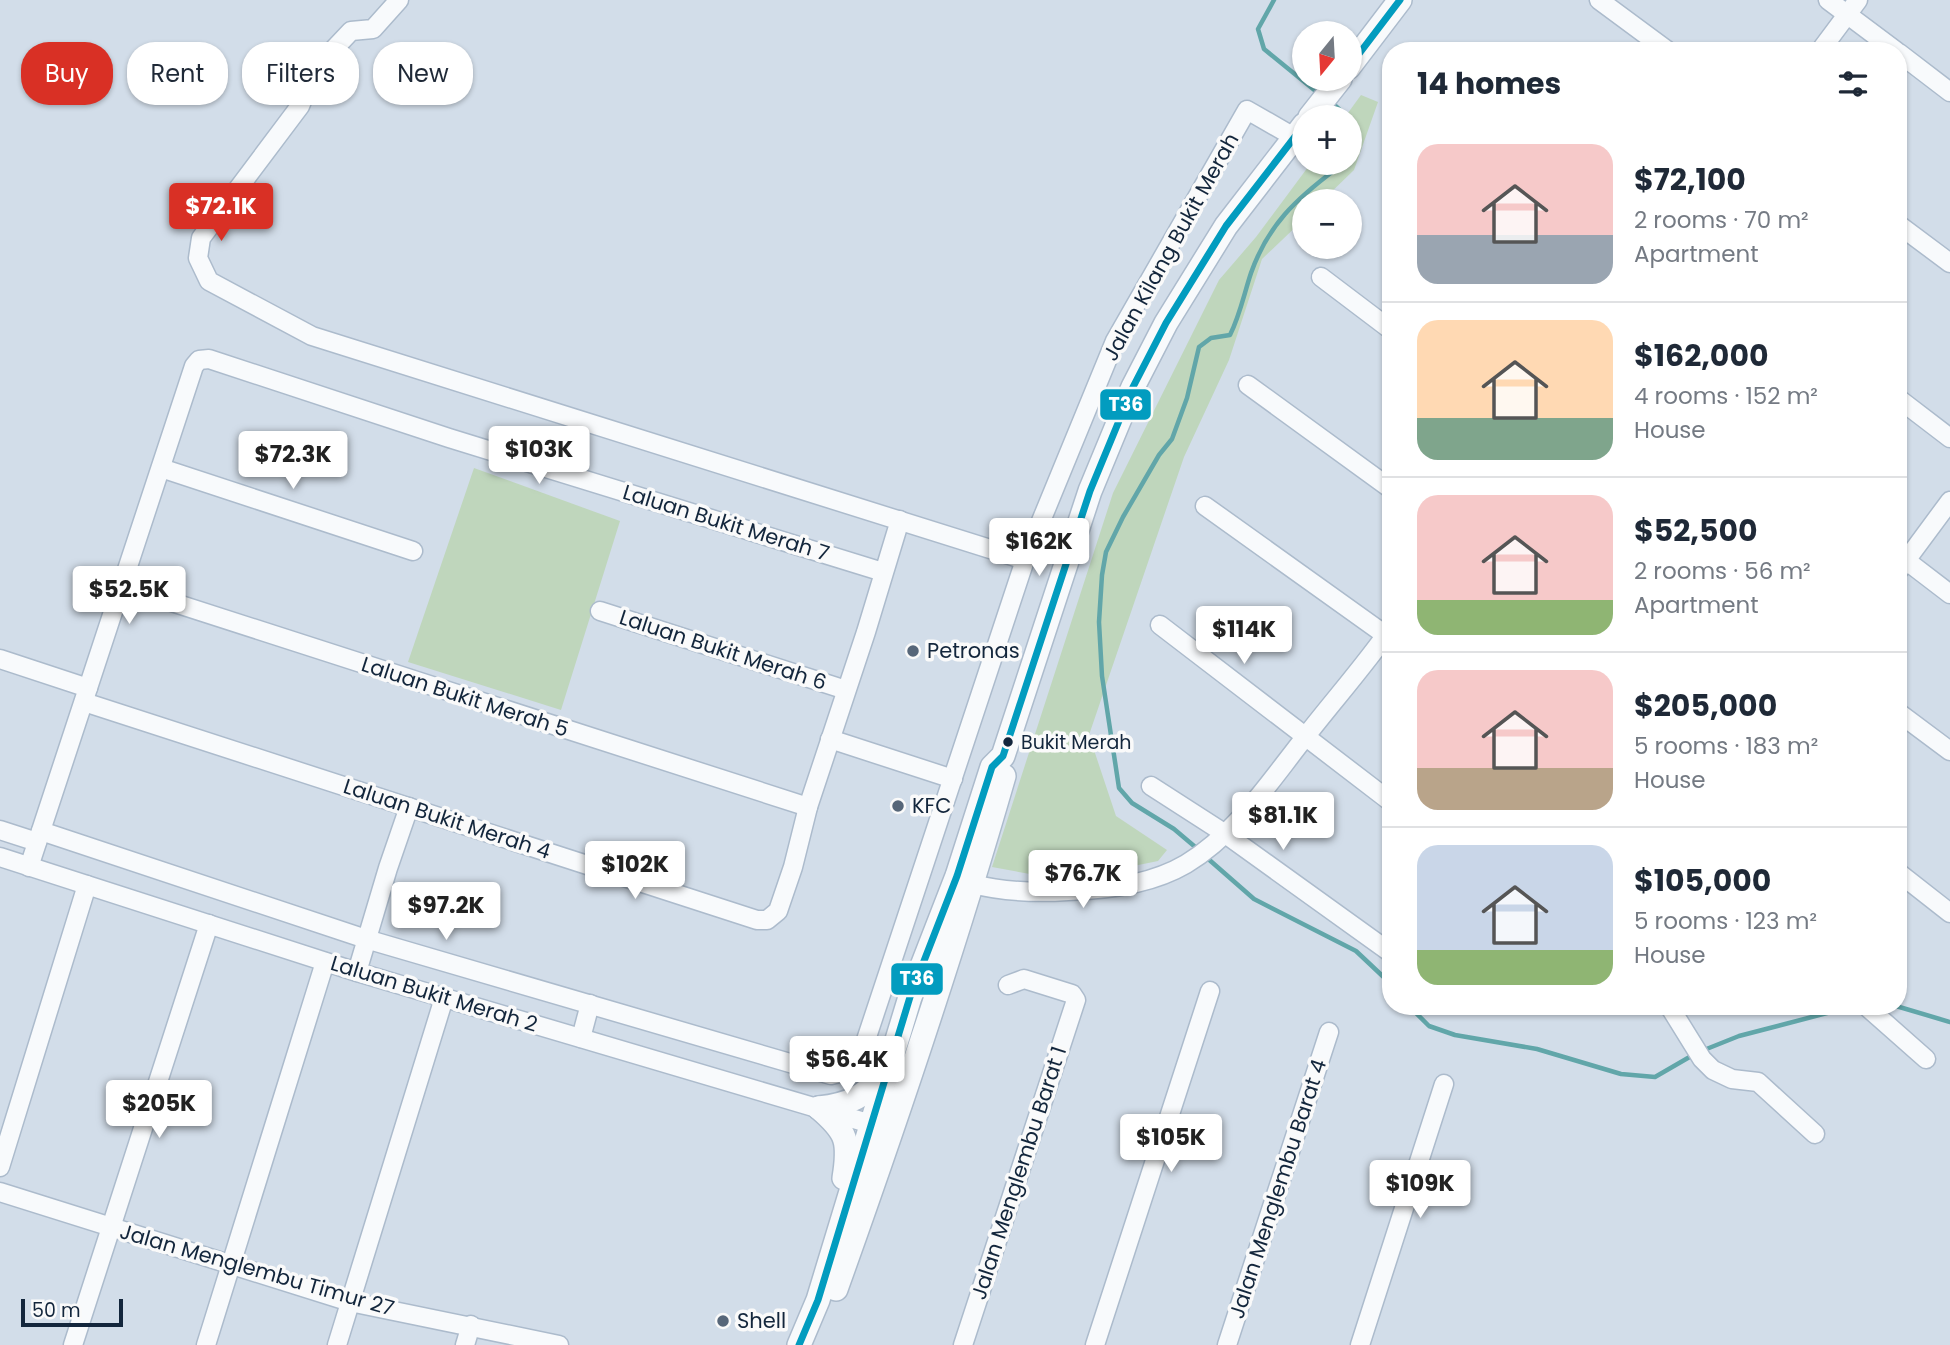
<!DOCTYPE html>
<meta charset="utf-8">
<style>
body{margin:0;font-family:Poppins,sans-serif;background:#f6f6f7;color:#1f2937;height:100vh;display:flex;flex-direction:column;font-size:26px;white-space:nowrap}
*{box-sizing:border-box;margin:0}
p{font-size:23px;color:#747a83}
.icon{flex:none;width:38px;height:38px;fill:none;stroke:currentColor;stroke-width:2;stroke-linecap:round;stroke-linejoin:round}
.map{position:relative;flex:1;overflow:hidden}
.panel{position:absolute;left:1382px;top:42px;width:525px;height:973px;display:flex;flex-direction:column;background:#fff;border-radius:28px;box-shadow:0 2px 5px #0004}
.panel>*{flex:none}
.hud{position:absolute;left:21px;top:42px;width:665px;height:63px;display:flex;gap:14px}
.needle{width:46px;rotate:198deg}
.fabs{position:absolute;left:1292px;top:21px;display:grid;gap:14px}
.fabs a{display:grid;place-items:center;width:70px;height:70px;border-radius:50%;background:#fff;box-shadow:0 2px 5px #0004;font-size:35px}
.scale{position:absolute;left:21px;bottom:18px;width:102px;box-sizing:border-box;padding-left:7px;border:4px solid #13263c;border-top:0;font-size:19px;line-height:24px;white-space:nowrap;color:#13263c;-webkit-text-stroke:5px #fafafa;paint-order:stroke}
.price{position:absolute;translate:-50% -60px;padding:0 16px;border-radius:7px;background:#fff;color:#222;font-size:23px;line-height:46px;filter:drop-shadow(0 2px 4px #0008)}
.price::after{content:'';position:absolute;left:50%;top:42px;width:21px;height:16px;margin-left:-10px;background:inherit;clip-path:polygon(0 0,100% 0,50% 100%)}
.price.active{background:#d93025;color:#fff}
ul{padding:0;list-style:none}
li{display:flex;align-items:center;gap:21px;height:175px;padding:0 35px}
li+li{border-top:2px solid #e0e1e3}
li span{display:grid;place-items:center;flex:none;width:196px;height:140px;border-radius:21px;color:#555}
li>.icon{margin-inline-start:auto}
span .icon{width:84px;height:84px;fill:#fffc;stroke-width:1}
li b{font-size:30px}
h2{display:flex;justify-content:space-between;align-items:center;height:84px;padding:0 35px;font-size:30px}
.chip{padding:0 24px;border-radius:28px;background:#fff;box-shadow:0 2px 5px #0004;font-size:24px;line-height:63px}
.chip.active{background:#d93025;color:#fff}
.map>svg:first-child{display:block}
</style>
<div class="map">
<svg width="1950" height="1345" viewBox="0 0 1950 1345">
<rect width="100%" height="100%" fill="#d2dde9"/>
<!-- green -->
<g fill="#bfd6bc">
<path d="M1361 95 1378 102 1354 170 1322 201H1304V219L1262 259 1229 360 1184 457 1089 735 1116 816 1167 850 1158 861 1109 871 1046 877 992 867 1113 493 1219 280 1256 237 1311 163H1349V117H1345Z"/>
<path d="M474 468 620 521 561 710 408 662Z"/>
</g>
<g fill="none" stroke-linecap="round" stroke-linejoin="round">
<!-- stream -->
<g stroke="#61a6a9" stroke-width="4.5">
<path d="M1274 0 1258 29 1264 49 1318 93"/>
<path d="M1331 102 1339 109 1344 117"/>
<path d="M1200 851 1174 829 1132 803 1119 788 1102 676 1099 622 1102 575 1106 552 1123 517 1159 455 1172 439 1187 398 1199 347 1211 338 1230 335C1240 315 1244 294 1251 273 1268 225 1296 199 1336 169L1340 163"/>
<path d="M1206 857 1254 899 1356 951 1391 984"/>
<path d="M1409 1006 1429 1026 1455 1035 1537 1049 1621 1074 1655 1077 1693 1055"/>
<path d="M1896 1006 1950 1022"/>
<path d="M1704 1050 1739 1036 1854 1006"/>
</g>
<!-- minor casing -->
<g stroke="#acbbcc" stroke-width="21">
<g id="minor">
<path d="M399 0 373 29 351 31 316 68 300 106 201 238 198 258 209 281 312 336 1025 560"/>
<path d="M1599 0 1668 51"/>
<path d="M1828 0 1896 51"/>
<path d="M1820 51 1858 0"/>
<path d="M1899 53 1950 92"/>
<path d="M1899 225 1950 263"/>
<path d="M1321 277 1391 330"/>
<path d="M1248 385 1391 489"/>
<path d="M1899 399 1950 438"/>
<path d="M161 468 413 551"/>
<path d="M1205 506 1391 639"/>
<path d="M1899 555 1950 594"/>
<path d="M1899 570 1950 501"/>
<path d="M122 586 808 807"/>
<path d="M600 611 846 690"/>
<path d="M1160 625 1391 802"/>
<path d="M0 659 88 688"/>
<path d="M84 702 757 920H767L778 911 793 867 808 807 866 632 900 520"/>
<path d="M1899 713 1950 751"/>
<path d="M830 739 953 779"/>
<path d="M1151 786 1224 833 1391 953"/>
<path d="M0 830 37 842"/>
<path d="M41 831 366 939 831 1075 848 1071 860 1058 1025 560 1115 341 1247 110 1294 137"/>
<path d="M0 857 357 972 871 1124"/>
<path d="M29 867 194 366 199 360 209 359 449 438 883 572"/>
<path d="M1899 873 1950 913"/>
<path d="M973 884C1004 892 1036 893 1068 891 1107 890 1152 884 1186 864 1237 833 1270 781 1306 736 1334 700 1365 665 1391 628"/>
<path d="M357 972 388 868 409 807"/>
<path d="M1668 1006 1671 1009 1702 1059 1713 1070 1732 1079 1758 1082 1815 1134"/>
<path d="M1866 1006 1926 1059"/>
<path d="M581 1038 590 1004"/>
<path d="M0 1167 87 885"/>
<path d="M0 1192 350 1302 559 1345"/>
<path d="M73 1345 209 924"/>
<path d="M206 1345 325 962"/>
<path d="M337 1345 444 998"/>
<path d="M465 1345 471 1325"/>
<path d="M963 1345 1076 1000 1072 994 1024 979 1008 985"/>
<path d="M1095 1345 1210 991"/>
<path d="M1227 1345 1329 1032"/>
<path d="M1360 1345 1444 1084"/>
</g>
</g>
<!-- major casing -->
<g stroke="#acbbcc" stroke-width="26">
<g id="major">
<path d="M1349 67 1400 0"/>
<path d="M1310 117 1340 79"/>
<path d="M819 1108C847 1132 850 1141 844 1178"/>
<path d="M819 1108C852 1104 863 1097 885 1073"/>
<path d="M836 1289C897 1119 954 949 1004 776"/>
<path d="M799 1345 818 1300 910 997 957 876 992 767 1003 756 1090 491 1133 387 1166 323 1226 226 1304 125"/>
</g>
</g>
<!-- minor -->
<use href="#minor" stroke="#f8fafc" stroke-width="18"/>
<!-- major -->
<use href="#major" stroke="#f8fafc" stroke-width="23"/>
<!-- bus-1 casing -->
<g stroke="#fafafa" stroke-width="12">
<g id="bus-1">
<path d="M1349 67 1400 0"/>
<path d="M799 1345 818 1300 910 997 957 876 992 767 1003 756 1090 491 1133 387 1166 323 1226 226 1304 125"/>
</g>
</g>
<!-- bus-1 -->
<use href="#bus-1" stroke="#029cbf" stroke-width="7"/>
</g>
<!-- markers -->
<g fill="#566679" stroke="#fafafa" stroke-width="2.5">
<circle cx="913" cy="651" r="7"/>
<circle cx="898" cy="806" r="7"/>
<circle cx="723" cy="1321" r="7"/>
</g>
<circle fill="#13263c" stroke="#fafafa" stroke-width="2.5" cx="1008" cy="742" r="6"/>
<g text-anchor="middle" stroke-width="7" stroke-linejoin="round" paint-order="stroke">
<!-- bus labels -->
<g font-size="19" fill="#13263c" stroke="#fafafa" text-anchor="start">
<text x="1021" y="749">Bukit Merah</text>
</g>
<!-- street labels -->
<g font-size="21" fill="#13263c" stroke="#fafafa">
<text transform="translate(1171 247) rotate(-61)" y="7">Jalan Kilang Bukit Merah</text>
<text transform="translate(726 523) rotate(17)" y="7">Laluan Bukit Merah 7</text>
<text transform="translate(723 650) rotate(18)" y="7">Laluan Bukit Merah 6</text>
<text transform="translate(465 697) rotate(18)" y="7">Laluan Bukit Merah 5</text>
<text transform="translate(447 819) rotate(18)" y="7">Laluan Bukit Merah 4</text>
<text transform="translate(434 994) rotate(17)" y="7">Laluan Bukit Merah 2</text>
<text transform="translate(1019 1173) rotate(-72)" y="7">Jalan Menglembu Barat 1</text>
<text transform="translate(1278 1189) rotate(-72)" y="7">Jalan Menglembu Barat 4</text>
<text transform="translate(257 1270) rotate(16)" y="7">Jalan Menglembu Timur 27</text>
</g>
<!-- poi labels -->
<g font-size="21" fill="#13263c" stroke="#fafafa" text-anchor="start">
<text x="927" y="658">Petronas</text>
<text x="912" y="813">KFC</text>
<text x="737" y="1328">Shell</text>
</g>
</g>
<g stroke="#fafafa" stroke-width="2.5">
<rect x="1099" y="388" width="53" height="33" rx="7" fill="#029cbf"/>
<rect x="890" y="962" width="54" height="34" rx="7" fill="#029cbf"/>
</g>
<g font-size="19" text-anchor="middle" font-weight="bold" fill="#fff">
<text x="1126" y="411">T36</text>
<text x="917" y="985">T36</text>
</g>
</svg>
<div class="fabs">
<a><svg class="needle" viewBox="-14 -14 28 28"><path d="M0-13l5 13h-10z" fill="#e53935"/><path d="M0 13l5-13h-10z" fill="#747a83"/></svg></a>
<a>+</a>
<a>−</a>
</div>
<div class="scale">50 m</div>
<b class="price active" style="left:221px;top:243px">$72.1K</b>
<b class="price" style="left:539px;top:486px">$103K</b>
<b class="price" style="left:293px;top:491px">$72.3K</b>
<b class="price" style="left:1039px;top:578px">$162K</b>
<b class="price" style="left:129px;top:626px">$52.5K</b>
<b class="price" style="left:1244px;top:666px">$114K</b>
<b class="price" style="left:1283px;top:852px">$81.1K</b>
<b class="price" style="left:635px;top:901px">$102K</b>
<b class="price" style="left:1083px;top:910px">$76.7K</b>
<b class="price" style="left:446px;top:942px">$97.2K</b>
<b class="price" style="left:847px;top:1096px">$56.4K</b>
<b class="price" style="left:159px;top:1140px">$205K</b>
<b class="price" style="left:1171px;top:1174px">$105K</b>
<b class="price" style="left:1420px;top:1220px">$109K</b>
<div class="hud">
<a class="chip active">Buy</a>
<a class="chip">Rent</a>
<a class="chip">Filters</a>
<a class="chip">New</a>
</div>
<section class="panel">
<h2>14 homes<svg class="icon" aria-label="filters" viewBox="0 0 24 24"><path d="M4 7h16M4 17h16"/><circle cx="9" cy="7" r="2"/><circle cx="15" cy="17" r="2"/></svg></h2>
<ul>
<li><span style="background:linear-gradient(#f6c9c9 65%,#9aa5b1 0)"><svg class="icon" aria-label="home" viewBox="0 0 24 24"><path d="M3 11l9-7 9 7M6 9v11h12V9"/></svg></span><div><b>$72,100</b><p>2 rooms · 70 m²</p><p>Apartment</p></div></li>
<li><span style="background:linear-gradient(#ffd9b3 70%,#7fa58c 0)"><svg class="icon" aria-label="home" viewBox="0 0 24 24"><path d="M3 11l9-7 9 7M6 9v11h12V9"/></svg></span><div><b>$162,000</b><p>4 rooms · 152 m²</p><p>House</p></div></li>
<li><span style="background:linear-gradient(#f6c9c9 75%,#8fb573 0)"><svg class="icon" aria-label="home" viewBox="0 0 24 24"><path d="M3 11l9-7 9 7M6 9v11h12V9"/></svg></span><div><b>$52,500</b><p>2 rooms · 56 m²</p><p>Apartment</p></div></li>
<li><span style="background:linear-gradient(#f6c9c9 70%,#b9a48a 0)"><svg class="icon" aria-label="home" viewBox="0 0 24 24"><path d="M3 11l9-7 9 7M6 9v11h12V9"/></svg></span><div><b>$205,000</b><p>5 rooms · 183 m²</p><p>House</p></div></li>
<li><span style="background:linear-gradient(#c9d6e8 75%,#8fb573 0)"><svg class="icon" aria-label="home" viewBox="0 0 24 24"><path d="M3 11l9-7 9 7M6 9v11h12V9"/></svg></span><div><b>$105,000</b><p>5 rooms · 123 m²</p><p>House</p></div></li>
</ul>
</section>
</div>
